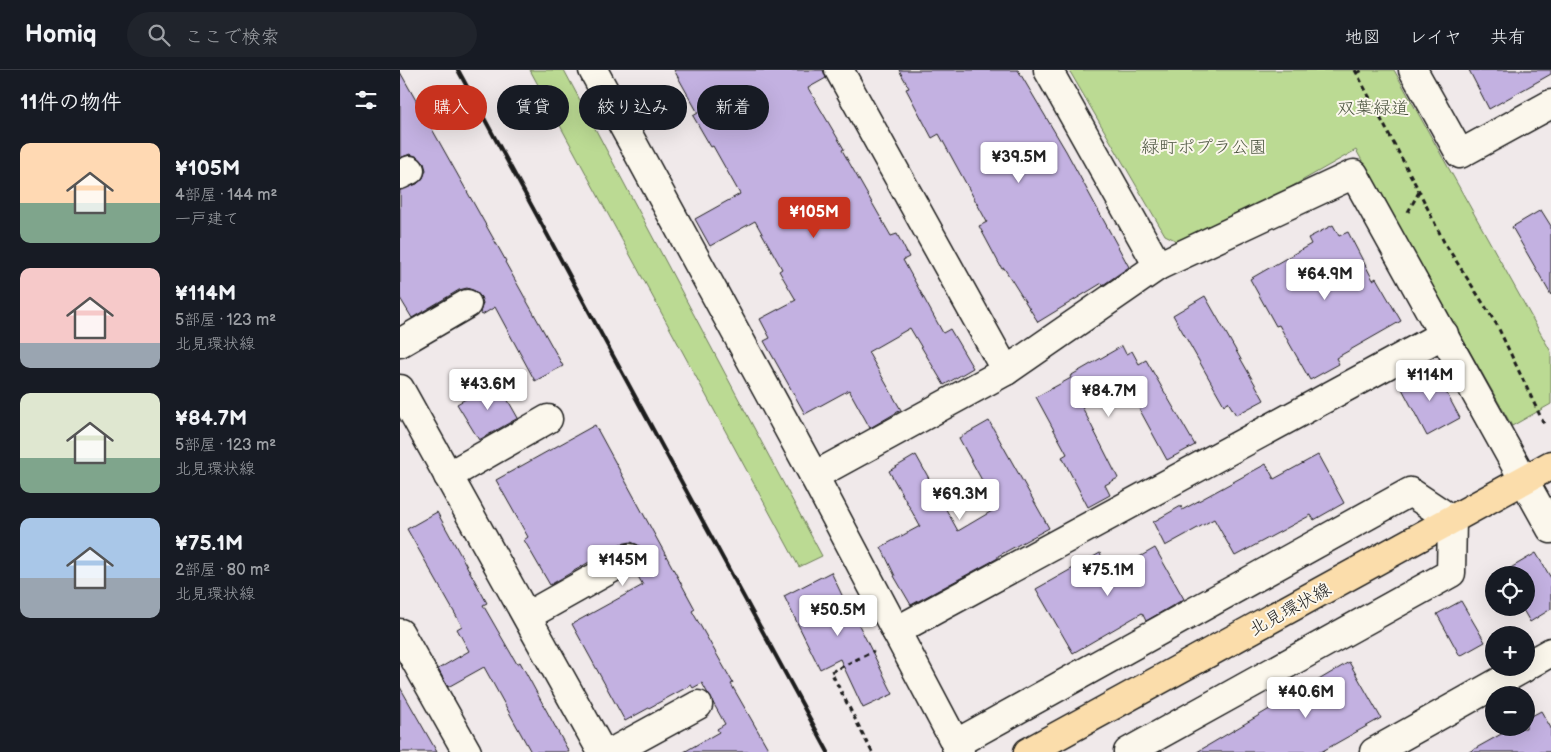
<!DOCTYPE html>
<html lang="ja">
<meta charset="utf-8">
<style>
body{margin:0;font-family:"Balsamiq Sans","Klee One",sans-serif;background:#20242c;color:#f1f3f6;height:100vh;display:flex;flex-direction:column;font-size:19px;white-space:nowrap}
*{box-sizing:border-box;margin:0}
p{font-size:16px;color:#9ea1a6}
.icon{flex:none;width:28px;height:28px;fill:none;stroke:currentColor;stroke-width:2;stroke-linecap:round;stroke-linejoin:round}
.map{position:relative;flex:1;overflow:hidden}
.drawer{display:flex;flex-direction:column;background:#171b24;width:400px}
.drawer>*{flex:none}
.top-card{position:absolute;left:15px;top:15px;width:475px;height:45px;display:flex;gap:10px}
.tools{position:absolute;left:1085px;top:496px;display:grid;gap:10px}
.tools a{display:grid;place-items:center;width:50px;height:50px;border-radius:50%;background:#171b24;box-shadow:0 5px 20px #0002;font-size:25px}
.price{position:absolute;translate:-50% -42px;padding:0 11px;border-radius:5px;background:#fff;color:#222;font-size:16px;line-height:32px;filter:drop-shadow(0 1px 2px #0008)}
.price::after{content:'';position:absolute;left:50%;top:30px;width:15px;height:11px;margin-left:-8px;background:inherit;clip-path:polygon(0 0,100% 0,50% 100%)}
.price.selected{background:#c8321e;color:#fff}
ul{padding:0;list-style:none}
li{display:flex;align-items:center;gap:15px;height:125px;padding:0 20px}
li span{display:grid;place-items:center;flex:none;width:140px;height:100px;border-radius:10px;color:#555}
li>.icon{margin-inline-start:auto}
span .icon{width:60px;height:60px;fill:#fffc;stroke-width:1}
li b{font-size:21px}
h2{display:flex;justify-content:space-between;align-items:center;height:60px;padding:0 20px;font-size:21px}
.chip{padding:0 18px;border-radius:22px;background:#171b24;box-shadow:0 5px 20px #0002;font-size:18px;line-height:45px}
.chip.selected{background:#c8321e;color:#fff}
header{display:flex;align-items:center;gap:30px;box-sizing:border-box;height:70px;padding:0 25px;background:#171b24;border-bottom:1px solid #363941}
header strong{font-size:24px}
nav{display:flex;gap:28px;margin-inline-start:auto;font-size:18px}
.search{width:350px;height:45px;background:#20242c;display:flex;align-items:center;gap:12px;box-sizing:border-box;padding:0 18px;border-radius:28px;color:#9ea1a6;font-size:19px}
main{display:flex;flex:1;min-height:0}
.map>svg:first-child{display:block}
</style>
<header>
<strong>Homiq</strong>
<div class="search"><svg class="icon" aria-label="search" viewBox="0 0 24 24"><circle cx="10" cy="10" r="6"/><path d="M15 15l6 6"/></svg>ここで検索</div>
<nav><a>地図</a><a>レイヤ</a><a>共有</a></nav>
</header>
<main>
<section class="drawer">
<h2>11件の物件<svg class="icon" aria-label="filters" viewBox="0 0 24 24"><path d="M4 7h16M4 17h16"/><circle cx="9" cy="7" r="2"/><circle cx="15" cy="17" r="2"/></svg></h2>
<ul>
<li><span style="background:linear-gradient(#ffd9b3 60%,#7fa58c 0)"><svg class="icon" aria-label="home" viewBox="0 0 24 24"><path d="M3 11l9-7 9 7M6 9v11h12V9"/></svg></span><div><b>¥105M</b><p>4部屋 · 144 m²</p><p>一戸建て</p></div></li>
<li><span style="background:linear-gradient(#f6c9c9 75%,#9aa5b1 0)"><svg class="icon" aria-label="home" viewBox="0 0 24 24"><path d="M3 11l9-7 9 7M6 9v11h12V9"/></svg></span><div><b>¥114M</b><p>5部屋 · 123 m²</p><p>北見環状線</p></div></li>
<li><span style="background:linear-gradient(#dfe7d0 65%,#7fa58c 0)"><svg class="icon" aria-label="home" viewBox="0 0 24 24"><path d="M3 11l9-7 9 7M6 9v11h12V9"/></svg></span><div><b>¥84.7M</b><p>5部屋 · 123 m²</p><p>北見環状線</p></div></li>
<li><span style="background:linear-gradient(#a9c7e8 60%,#9aa5b1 0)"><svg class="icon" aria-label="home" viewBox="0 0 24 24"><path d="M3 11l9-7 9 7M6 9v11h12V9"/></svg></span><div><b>¥75.1M</b><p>2部屋 · 80 m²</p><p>北見環状線</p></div></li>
</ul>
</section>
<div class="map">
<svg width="1151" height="682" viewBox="0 0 1151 682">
<rect width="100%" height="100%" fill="#f0e9ea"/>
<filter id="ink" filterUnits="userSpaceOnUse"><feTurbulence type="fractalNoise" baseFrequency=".02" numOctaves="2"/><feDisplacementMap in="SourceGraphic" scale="10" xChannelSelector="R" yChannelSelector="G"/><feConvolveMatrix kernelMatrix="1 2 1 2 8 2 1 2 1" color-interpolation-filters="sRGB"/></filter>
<g filter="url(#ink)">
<!-- green -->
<g fill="#bbda93" stroke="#6c7b58">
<path d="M130 0H164L422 486 399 497Z"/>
<path d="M669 0H994L1151 282V334L1112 356 956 80 787 176 765 165Z"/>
</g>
<!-- building -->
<g fill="#c3b1e1" stroke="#1c1c1c">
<path d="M274 0H423L426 8 408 18 444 79 442 80 491 166 497 164 509 187 503 190 543 263 550 259 573 298 544 315 510 258 468 282 501 340 470 358 449 320 405 344 364 271 370 268 360 249 396 230 379 201 382 199 355 151 310 176 295 149 340 124 313 76 311 77 293 46 298 43Z"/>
<path d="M499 0H618L666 81 729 197 703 215 702 213 638 252 604 198 602 199 579 156 587 152 539 64 532 68 506 19 509 18Z"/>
<path d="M1069 0H1151V4L1089 39Z"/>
<path d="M0 2 106 191 105 192 163 296 135 311 95 237 82 245 80 242 83 233 81 227 75 221 67 218 59 220 12 248 0 228V120L17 114 23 108 26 100 24 93 18 87 10 84 0 88Z"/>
<path d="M1141 140 1151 156V225L1112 157Z"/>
<path d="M933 155 939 166 948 162 973 210 976 208 1001 251 936 288 939 294 910 310 879 255 876 256 850 209 911 174 908 168Z"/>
<path d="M805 226 864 330 836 345 828 332 824 335 773 245Z"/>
<path d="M722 276 726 284 732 281 739 294 746 290 795 375 767 390 736 333 733 335 719 311 680 333 718 408 705 415 710 425 688 437 662 387 667 384 636 327 671 308 670 306Z"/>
<path d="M1033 298 1060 348 1027 366 1000 315Z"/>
<path d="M97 311 118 348 79 370 57 334Z"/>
<path d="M589 351 649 458 598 486V488L511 535 494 506H495L481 477 520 456 489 401 516 385 558 461 597 438 559 368Z"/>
<path d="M195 355 295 539 292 541 333 613 331 614 370 682H284L319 662 317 659 325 654 302 613 293 618 291 615 225 651 172 554 243 515 236 503 243 496 246 488 243 480 238 475 231 472 220 474 150 515 124 470 128 467 96 410Z"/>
<path d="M918 385 944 433 914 450 911 445 835 486 814 449 765 476 753 452 781 436 782 440 866 394 874 409Z"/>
<path d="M37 442 87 533 83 535 117 594 120 592 169 682H131L84 597 48 617 38 599 69 581 57 559 62 556 7 459Z"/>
<path d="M755 478 784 529 746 551 742 543 673 583 636 519 700 483 710 504Z"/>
<path d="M1136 483 1151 508V539L1130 552 1122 538H1126V505H1103L1102 503Z"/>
<path d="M431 502 450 542 452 541 493 624 463 638 440 589 420 599 384 526Z"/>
<path d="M1061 531 1085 572 1060 586 1037 544Z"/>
<path d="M949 592 981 648 921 682H797Z"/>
<path d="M0 617 21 654 37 682H0Z"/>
<path d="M1141 641 1151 658V682H1069L1112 658H1126V649Z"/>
</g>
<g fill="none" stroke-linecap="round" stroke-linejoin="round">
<!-- minor casing -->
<g stroke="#1c1c1c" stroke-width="31">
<g id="minor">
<path d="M193 0 414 406 560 682"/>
<path d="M439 0 606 301"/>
<path d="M648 0 758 196"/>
<path d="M1013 0 1060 84 1151 34"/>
<path d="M0 105 10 100"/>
<path d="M0 273 67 234"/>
<path d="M0 319 202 682"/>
<path d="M48 406 148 349"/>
<path d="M414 406 606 301 758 196 954 104 1151 459"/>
<path d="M127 546 230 488"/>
<path d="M496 561 1044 264"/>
<path d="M0 563 67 682"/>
<path d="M1126 596 1151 582"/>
<path d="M555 674 1010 422 1052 450 1051 503 728 682"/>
<path d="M212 682 298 635"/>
<path d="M974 682 1124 598"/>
</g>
</g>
<!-- major casing -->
<g stroke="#1c1c1c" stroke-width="31">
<path id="major" d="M628 682 1151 395"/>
</g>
<!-- path -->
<g stroke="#1c1c1c" stroke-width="3" stroke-dasharray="5 4" stroke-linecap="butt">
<path d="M955 0 1019 121 1044 172 1097 255 1144 354"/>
<path d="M957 3 963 0"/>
<path d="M1008 142 1019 122"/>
<path d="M472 682 431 602 474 581"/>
</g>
<!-- minor -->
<use href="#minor" stroke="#fbf7ec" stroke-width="28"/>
<!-- major -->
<use href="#major" stroke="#fbddab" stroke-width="28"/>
<!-- rail -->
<path stroke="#1c1c1c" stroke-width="4" d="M58 0 428 682"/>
</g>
</g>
<g text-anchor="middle" stroke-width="4" stroke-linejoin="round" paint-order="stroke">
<!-- park labels -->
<g font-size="18" fill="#4c5540" stroke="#fbf7ec">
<text x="973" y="44">双葉緑道</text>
<text x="804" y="83">緑町ポプラ公園</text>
</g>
<!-- street labels -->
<g font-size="18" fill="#1c1c1c" stroke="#fbf7ec">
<text transform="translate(890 539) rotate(-29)" y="6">北見環状線</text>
</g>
</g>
</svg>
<div class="tools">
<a><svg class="icon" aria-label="locate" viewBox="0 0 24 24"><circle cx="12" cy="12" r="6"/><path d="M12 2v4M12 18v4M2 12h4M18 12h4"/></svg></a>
<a>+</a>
<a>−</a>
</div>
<b class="price" style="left:619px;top:114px">¥39.5M</b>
<b class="price selected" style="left:414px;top:169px">¥105M</b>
<b class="price" style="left:925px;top:231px">¥64.9M</b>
<b class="price" style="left:1030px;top:332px">¥114M</b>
<b class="price" style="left:88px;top:341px">¥43.6M</b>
<b class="price" style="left:709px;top:348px">¥84.7M</b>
<b class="price" style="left:560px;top:451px">¥69.3M</b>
<b class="price" style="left:223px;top:517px">¥145M</b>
<b class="price" style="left:708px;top:527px">¥75.1M</b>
<b class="price" style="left:438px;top:567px">¥50.5M</b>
<b class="price" style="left:906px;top:649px">¥40.6M</b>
<div class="top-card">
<a class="chip selected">購入</a>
<a class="chip">賃貸</a>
<a class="chip">絞り込み</a>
<a class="chip">新着</a>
</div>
</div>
</main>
